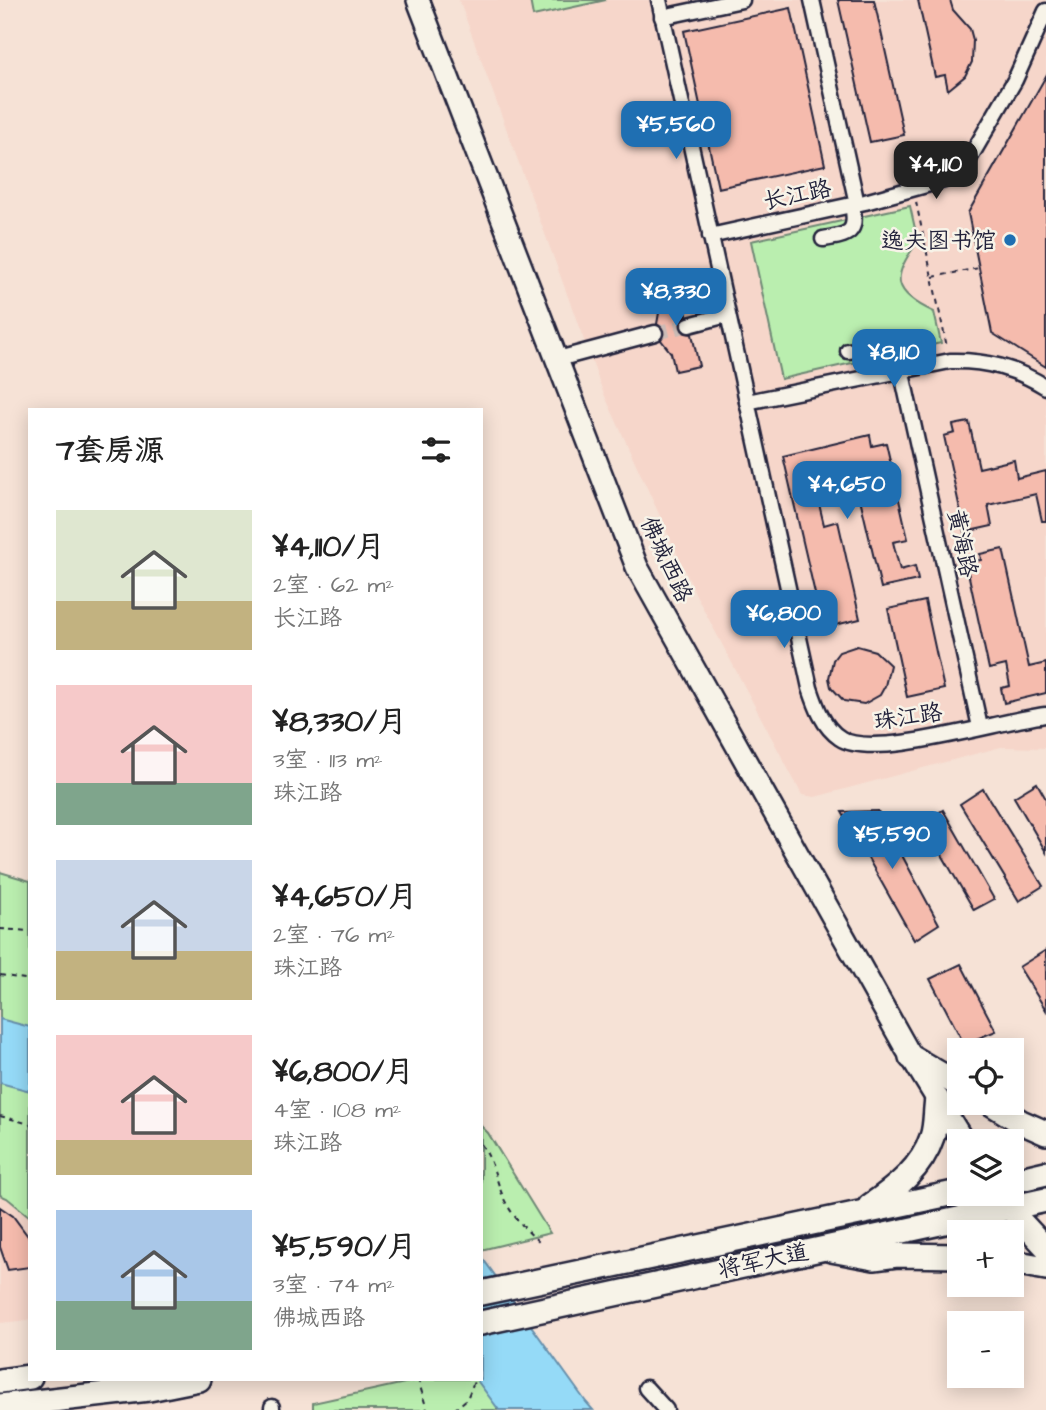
<!DOCTYPE html>
<html lang="zh">
<meta charset="utf-8">
<style>
body{margin:0;font-family:"Architects Daughter","LXGW WenKai TC",sans-serif;background:#f6f6f6;color:#222;height:100vh;display:flex;flex-direction:column;font-size:26px;white-space:nowrap}
*{box-sizing:border-box;margin:0}
p{font-size:23px;color:#767676}
.icon{flex:none;width:38px;height:38px;fill:none;stroke:currentColor;stroke-width:2;stroke-linecap:round;stroke-linejoin:round}
.map{position:relative;flex:1;overflow:hidden}
.details{position:absolute;left:28px;top:408px;width:455px;height:973px;display:flex;flex-direction:column;background:#fff;border-radius:0px;box-shadow:0 4px 18px #0003}
.details>*{flex:none}
.buttons{position:absolute;left:947px;top:1038px;display:grid;gap:14px}
.buttons a{display:grid;place-items:center;width:77px;height:77px;border-radius:0px;background:#fff;box-shadow:0 4px 18px #0003;font-size:35px}
.price{position:absolute;translate:-50% -60px;padding:0 16px;border-radius:14px;background:#1f6fb2;color:#fff;font-size:23px;line-height:46px;filter:drop-shadow(0 2px 4px #0008)}
.price::after{content:'';position:absolute;left:50%;top:42px;width:21px;height:16px;margin-left:-10px;background:inherit;clip-path:polygon(0 0,100% 0,50% 100%)}
.price.active{background:#222;color:#fff}
ul{padding:0;list-style:none}
li{display:flex;align-items:center;gap:21px;height:175px;padding:0 28px}
li span{display:grid;place-items:center;flex:none;width:196px;height:140px;border-radius:0px;color:#555}
li>.icon{margin-inline-start:auto}
span .icon{width:84px;height:84px;fill:#fffc;stroke-width:1}
li b{font-size:30px}
h2{display:flex;justify-content:space-between;align-items:center;height:84px;padding:0 28px;font-size:30px}
.map>svg:first-child{display:block}
</style>
<div class="map">
<svg width="1046" height="1410" viewBox="0 0 1046 1410">
<rect width="100%" height="100%" fill="#f6e2d6"/>
<filter id="ink" filterUnits="userSpaceOnUse"><feTurbulence type="fractalNoise" baseFrequency=".0143" numOctaves="2"/><feDisplacementMap in="SourceGraphic" scale="14" xChannelSelector="R" yChannelSelector="G"/><feConvolveMatrix kernelMatrix="1 2 1 2 8 2 1 2 1" color-interpolation-filters="sRGB"/></filter>
<g filter="url(#ink)">
<!-- built -->
<g fill="#f6d6ca">
<path d="M459 0H1046V748L1001 747 815 797 802 795 697 597 603 392Z"/>
<path d="M0 1193 30 1217V1320L0 1323Z"/>
</g>
<!-- green -->
<g fill="#baeeaf" stroke="#6e8875" stroke-width="2">
<path d="M530 0H606L533 16Z"/>
<path d="M910 206 918 242C890 277 893 293 934 312L941 343 781 379 751 241Z"/>
<path d="M0 872 30 881V1217L7 1198 0 1195Z"/>
<path d="M481 1126 488 1133 550 1233 481 1250Z"/>
<path d="M423 1379H481L504 1410H313V1403Z"/>
</g>
<!-- water -->
<g fill="#95daf7" stroke="#6790ac" stroke-width="2">
<path d="M0 1019 30 1027V1091L0 1083Z"/>
<path d="M481 1256 586 1402 593 1410H499L476 1379H481Z"/>
</g>
<!-- building -->
<g fill="#f5bbad" stroke="#22223b" stroke-width="2">
<path d="M838 0H874L904 135 870 142Z"/>
<path d="M918 0H950L953 10 970 29 973 40 972 62 965 76 948 90 945 75 935 77Z"/>
<path d="M791 8 825 165 718 188 684 31Z"/>
<path d="M1046 76V367L992 333 968 213Z"/>
<path d="M680 285 687 315 682 319 680 327 683 332 692 334 699 366 675 371 671 353 661 340 664 330 657 324 660 307 656 290Z"/>
<path d="M969 422 979 468 1014 460 1017 478 1046 471V521H1042L1036 494 988 505 992 526 965 532 944 436 955 433 953 425Z"/>
<path d="M870 435 872 446 886 443 908 539 893 542 900 570 915 566 918 580 881 588 854 473 814 483 824 525 838 521 860 619 823 628 783 456Z"/>
<path d="M1003 549 1029 667 1046 663V693L1004 703 1001 688 1010 686 1006 665 989 669 966 563 981 560 980 554Z"/>
<path d="M925 601 944 689 907 697 888 609Z"/>
<path d="M857 646 875 651 890 665 885 686 880 695 864 704 844 701 831 687 829 678 833 660 839 652Z"/>
<path d="M1037 783 1046 799V852L1014 797Z"/>
<path d="M983 789 1043 886 1019 901 960 804Z"/>
<path d="M943 810 994 899 974 910 923 822Z"/>
<path d="M878 811 939 924 914 940 842 812Z"/>
<path d="M1046 950V1010L1019 967Z"/>
<path d="M961 964 996 1031 964 1044 930 979Z"/>
<path d="M0 1207 13 1216 30 1239V1267L8 1270 0 1247Z"/>
</g>
<g fill="none" stroke-linecap="round" stroke-linejoin="round">
<!-- street-tunnel -->
<path stroke="#ccbcb7" stroke-width="14" stroke-dasharray="14 7" stroke-linecap="butt" d="M655 333 689 325"/>
<!-- street casing -->
<g stroke="#22223b" stroke-width="19">
<g id="street">
<path d="M659 0 810 688C816 706 823 727 840 738 873 761 1002 720 1046 715"/>
<path d="M812 0 857 204"/>
<path d="M662 17 742 0"/>
<path d="M710 236 865 202 944 180 968 161 1015 80 1046 11"/>
<path d="M823 239C848 235 858 234 852 205"/>
<path d="M689 325 727 315"/>
<path d="M848 351 874 348 884 359 887 372"/>
<path d="M558 359 655 333"/>
<path d="M901 369 980 727"/>
<path d="M747 402 950 361C986 360 1015 368 1046 387"/>
<path d="M646 1388 666 1410"/>
<path d="M272 1410V1407"/>
</g>
</g>
<!-- secondary casing -->
<g stroke="#22223b" stroke-width="26">
<g id="secondary">
<path d="M418 0 637 567 906 1048 963 1141"/>
<path d="M996 1194 1046 1248"/>
</g>
</g>
<!-- primary casing -->
<g stroke="#22223b" stroke-width="28">
<g id="primary">
<path d="M911 1057 959 1085"/>
<path d="M989 1102 1021 1122 1046 1133"/>
<path d="M1012 1181 1046 1173"/>
<path d="M870 1206C896 1188 922 1168 932 1137 936 1126 935 1111 937 1099"/>
<path d="M831 1250 874 1258 897 1255 959 1256"/>
<path d="M1012 1262 1046 1268"/>
<path d="M481 1293 959 1192"/>
<path d="M481 1323 1046 1200"/>
<path d="M0 1381 30 1377"/>
<path d="M0 1406 149 1389 199 1379"/>
</g>
</g>
<!-- path -->
<g stroke="#22223b" stroke-width="2" stroke-dasharray="5 5" stroke-linecap="butt">
<path d="M916 202 947 347"/>
<path d="M933 277 979 268"/>
<path d="M0 929 30 931"/>
<path d="M0 975 30 980"/>
<path d="M0 1116 30 1124"/>
<path d="M481 1144C494 1162 496 1182 505 1201 513 1217 528 1232 541 1244"/>
<path d="M418 1379 427 1410"/>
<path d="M454 1410 467 1399 475 1379"/>
</g>
<!-- street -->
<use href="#street" stroke="#f7f3e8" stroke-width="14"/>
<!-- secondary -->
<use href="#secondary" stroke="#f7f3e8" stroke-width="21"/>
<!-- primary -->
<use href="#primary" stroke="#f7f3e8" stroke-width="23"/>
</g>
</g>
<!-- markers -->
<circle fill="#1f6fb2" stroke="#f7f3e8" stroke-width="2.5" cx="1010" cy="240" r="7"/>
<g text-anchor="middle" stroke-width="5" stroke-linejoin="round" paint-order="stroke">
<!-- street labels -->
<g font-size="23" fill="#22223b" stroke="#f7f3e8">
<text transform="translate(797 194) rotate(-12)" y="8">长江路</text>
<text transform="translate(963 543) rotate(78)" y="8">黄海路</text>
<text transform="translate(667 559) rotate(65)" y="8">佛城西路</text>
<text transform="translate(908 716) rotate(-8)" y="8">珠江路</text>
<text transform="translate(763 1260) rotate(-12)" y="8">将军大道</text>
</g>
<!-- poi labels -->
<g font-size="23" fill="#22223b" stroke="#f7f3e8" text-anchor="end">
<text x="996" y="248">逸夫图书馆</text>
</g>
</g>
</svg>
<div class="buttons">
<a><svg class="icon" aria-label="locate" viewBox="0 0 24 24"><circle cx="12" cy="12" r="6"/><path d="M12 2v4M12 18v4M2 12h4M18 12h4"/></svg></a>
<a><svg class="icon" aria-label="layers" viewBox="0 0 24 24"><path d="M12 4l9 5-9 5-9-5zM3 14l9 5 9-5"/></svg></a>
<a>+</a>
<a>−</a>
</div>
<b class="price" style="left:676px;top:161px">¥5,560</b>
<b class="price active" style="left:936px;top:201px">¥4,110</b>
<b class="price" style="left:676px;top:328px">¥8,330</b>
<b class="price" style="left:894px;top:389px">¥8,110</b>
<b class="price" style="left:847px;top:521px">¥4,650</b>
<b class="price" style="left:784px;top:650px">¥6,800</b>
<b class="price" style="left:892px;top:871px">¥5,590</b>
<section class="details">
<h2>7套房源<svg class="icon" aria-label="filters" viewBox="0 0 24 24"><path d="M4 7h16M4 17h16"/><circle cx="9" cy="7" r="2"/><circle cx="15" cy="17" r="2"/></svg></h2>
<ul>
<li><span style="background:linear-gradient(#dfe7d0 65%,#c2b280 0)"><svg class="icon" aria-label="home" viewBox="0 0 24 24"><path d="M3 11l9-7 9 7M6 9v11h12V9"/></svg></span><div><b>¥4,110/月</b><p>2室 · 62 m²</p><p>长江路</p></div></li>
<li><span style="background:linear-gradient(#f6c9c9 70%,#7fa58c 0)"><svg class="icon" aria-label="home" viewBox="0 0 24 24"><path d="M3 11l9-7 9 7M6 9v11h12V9"/></svg></span><div><b>¥8,330/月</b><p>3室 · 113 m²</p><p>珠江路</p></div></li>
<li><span style="background:linear-gradient(#c9d6e8 65%,#c2b280 0)"><svg class="icon" aria-label="home" viewBox="0 0 24 24"><path d="M3 11l9-7 9 7M6 9v11h12V9"/></svg></span><div><b>¥4,650/月</b><p>2室 · 76 m²</p><p>珠江路</p></div></li>
<li><span style="background:linear-gradient(#f6c9c9 75%,#c2b280 0)"><svg class="icon" aria-label="home" viewBox="0 0 24 24"><path d="M3 11l9-7 9 7M6 9v11h12V9"/></svg></span><div><b>¥6,800/月</b><p>4室 · 108 m²</p><p>珠江路</p></div></li>
<li><span style="background:linear-gradient(#a9c7e8 65%,#7fa58c 0)"><svg class="icon" aria-label="home" viewBox="0 0 24 24"><path d="M3 11l9-7 9 7M6 9v11h12V9"/></svg></span><div><b>¥5,590/月</b><p>3室 · 74 m²</p><p>佛城西路</p></div></li>
</ul>
</section>
</div>
